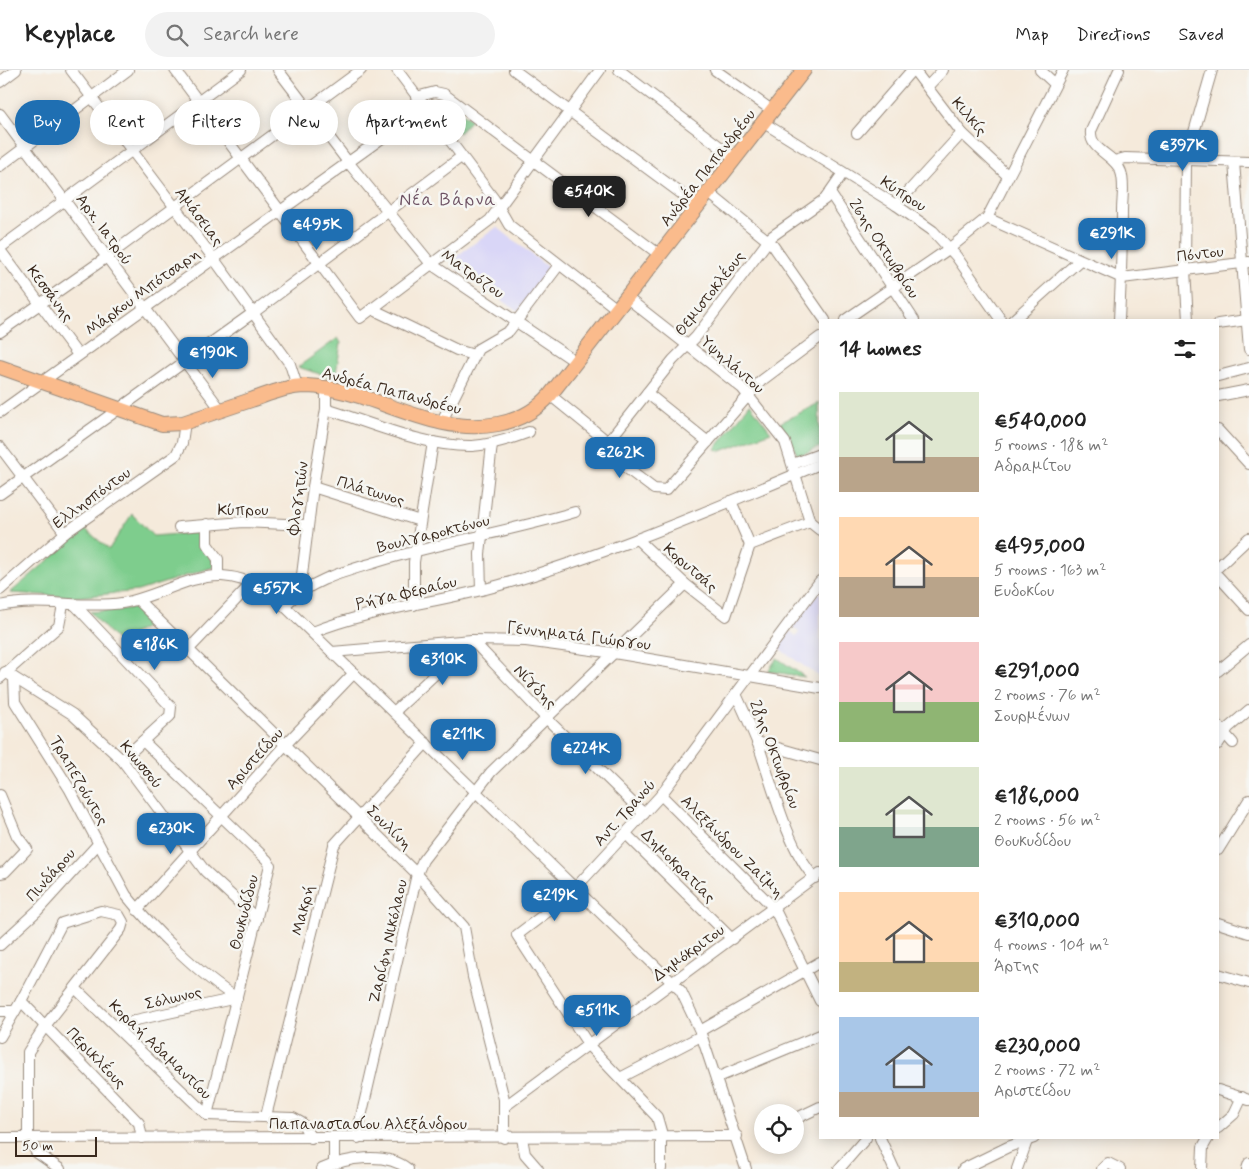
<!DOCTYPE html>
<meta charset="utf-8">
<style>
body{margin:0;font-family:Mynerve,sans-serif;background:#f2f2f2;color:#222;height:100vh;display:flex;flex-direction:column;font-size:19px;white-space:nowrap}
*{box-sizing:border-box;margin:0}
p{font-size:16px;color:#767676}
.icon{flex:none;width:28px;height:28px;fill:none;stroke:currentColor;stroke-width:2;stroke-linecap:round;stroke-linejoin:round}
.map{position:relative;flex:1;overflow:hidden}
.details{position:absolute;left:819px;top:249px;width:400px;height:820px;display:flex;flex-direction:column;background:#fff;border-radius:0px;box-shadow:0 2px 12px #0003}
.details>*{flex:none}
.hud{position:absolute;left:15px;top:30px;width:475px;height:45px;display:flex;gap:10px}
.controls{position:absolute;left:754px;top:1034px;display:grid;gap:10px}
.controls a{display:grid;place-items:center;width:50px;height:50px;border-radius:50%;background:#fff;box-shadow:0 2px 12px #0003;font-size:25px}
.scale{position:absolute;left:15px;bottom:12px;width:82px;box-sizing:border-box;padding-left:5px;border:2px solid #3b2a1e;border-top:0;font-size:14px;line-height:18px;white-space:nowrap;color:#3b2a1e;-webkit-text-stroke:4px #f6f6f2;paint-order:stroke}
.price{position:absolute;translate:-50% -42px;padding:0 11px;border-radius:10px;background:#1f6fb2;color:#fff;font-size:16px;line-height:32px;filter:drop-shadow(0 1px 2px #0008)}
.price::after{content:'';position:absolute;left:50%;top:30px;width:15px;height:11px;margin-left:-8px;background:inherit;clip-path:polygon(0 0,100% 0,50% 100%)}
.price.on{background:#222;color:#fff}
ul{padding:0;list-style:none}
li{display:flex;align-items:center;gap:15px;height:125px;padding:0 20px}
li span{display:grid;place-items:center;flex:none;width:140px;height:100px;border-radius:0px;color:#555}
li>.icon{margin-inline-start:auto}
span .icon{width:60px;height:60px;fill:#fffc;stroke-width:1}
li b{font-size:21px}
h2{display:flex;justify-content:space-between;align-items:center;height:60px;padding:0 20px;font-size:21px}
.pill{padding:0 18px;border-radius:22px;background:#fff;box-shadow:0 2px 12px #0003;font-size:18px;line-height:45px}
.pill.on{background:#1f6fb2;color:#fff}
header{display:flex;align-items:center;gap:30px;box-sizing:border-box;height:70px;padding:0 25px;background:#fff;border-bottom:1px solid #e0e0e0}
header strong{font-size:24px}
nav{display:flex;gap:28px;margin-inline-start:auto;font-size:18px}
.search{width:350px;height:45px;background:#f2f2f2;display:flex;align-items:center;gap:12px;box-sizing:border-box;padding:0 18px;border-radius:28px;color:#767676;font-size:19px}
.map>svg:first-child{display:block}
</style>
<header>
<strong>Keyplace</strong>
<div class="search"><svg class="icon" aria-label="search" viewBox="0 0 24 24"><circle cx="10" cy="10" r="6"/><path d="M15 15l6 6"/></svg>Search here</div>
<nav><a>Map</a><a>Directions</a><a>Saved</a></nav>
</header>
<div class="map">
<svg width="1249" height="1099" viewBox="0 0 1249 1099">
<defs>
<pattern id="grass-tufts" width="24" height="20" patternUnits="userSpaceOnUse" patternTransform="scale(1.25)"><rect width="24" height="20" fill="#7ecd8d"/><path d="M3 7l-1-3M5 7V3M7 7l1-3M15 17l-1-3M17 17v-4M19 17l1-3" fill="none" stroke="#6eb079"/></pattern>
</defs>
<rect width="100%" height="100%" fill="#f6f6f2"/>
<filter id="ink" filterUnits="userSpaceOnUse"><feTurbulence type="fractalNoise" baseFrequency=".02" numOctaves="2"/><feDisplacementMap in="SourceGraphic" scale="10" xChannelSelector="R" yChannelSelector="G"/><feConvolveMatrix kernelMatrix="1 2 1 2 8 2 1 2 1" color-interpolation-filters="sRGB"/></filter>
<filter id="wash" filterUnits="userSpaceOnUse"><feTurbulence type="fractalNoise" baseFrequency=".0096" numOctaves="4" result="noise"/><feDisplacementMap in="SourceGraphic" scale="20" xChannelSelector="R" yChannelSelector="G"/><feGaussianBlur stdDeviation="1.12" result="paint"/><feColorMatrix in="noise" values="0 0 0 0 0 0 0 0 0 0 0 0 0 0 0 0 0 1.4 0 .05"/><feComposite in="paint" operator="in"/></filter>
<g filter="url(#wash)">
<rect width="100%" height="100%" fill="#f5eadb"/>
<!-- built -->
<g fill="#d9d6f7">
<path d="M497 157 550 199 518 241 451 195 458 185Z"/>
<path d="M820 521V607L778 578 790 561 796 566 798 564 799 561 792 557Z"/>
</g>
<!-- grass -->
<g fill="url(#grass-tufts)" stroke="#5c7c56">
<path d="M443 30 471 50 459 63 436 35Z"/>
<path d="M777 588 805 607 768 601Z"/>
</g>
<!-- park -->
<g fill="#7ecd8d" stroke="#5c7c56">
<path d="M338 268 341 273 335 309 298 297Z"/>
<path d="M819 333 820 377 798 386 780 353Z"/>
<path d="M750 334 771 362 721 381 715 379Z"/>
<path d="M132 444 153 466 202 462 203 477 213 490 214 497 138 521 77 527 10 523 85 459 109 479Z"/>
<path d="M137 538 151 554 118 572 90 542Z"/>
</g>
</g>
<g filter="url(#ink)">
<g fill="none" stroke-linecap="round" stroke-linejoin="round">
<!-- minor casing -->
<g stroke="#988a7c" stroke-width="12">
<g id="minor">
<path d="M71 0 214 189 290 294 297 316"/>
<path d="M175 0 360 248 490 150 600 0"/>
<path d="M278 0 348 92 431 194 576 292"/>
<path d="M397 0 494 129 509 155 617 239"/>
<path d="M514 0 698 136"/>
<path d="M619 0 736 89"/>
<path d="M715 0 773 41"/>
<path d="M914 0 962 63 1008 106"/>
<path d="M1040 0 1055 14"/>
<path d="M0 12 16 0"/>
<path d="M928 16 943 0"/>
<path d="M416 27 435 22 444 24 660 185"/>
<path d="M0 44 221 340"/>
<path d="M764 53 896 135 933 161 956 186 1001 250"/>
<path d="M857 63 912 0"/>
<path d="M1114 91 1125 88 1249 92"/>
<path d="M1234 92 1249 279"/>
<path d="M0 96 128 0"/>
<path d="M709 123 772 174 825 250"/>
<path d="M830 123 914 250"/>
<path d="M896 135 962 63"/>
<path d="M987 148 1122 208 1249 192"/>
<path d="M0 178 241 0"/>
<path d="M0 180 78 285"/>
<path d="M626 227 742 318 785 372 810 452"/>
<path d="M372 239 457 280 474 285"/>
<path d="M845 250 950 178 987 148 1063 0"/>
<path d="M1013 250 1080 190"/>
<path d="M1119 250C1121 214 1122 178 1122 141 1122 129 1125 114 1121 102 1115 84 1089 81 1091 61L1119 0"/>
<path d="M1188 250 1185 200 1186 90 1212 0"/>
<path d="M1218 254 1247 250"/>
<path d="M0 262 107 187 361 0"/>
<path d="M1218 306 1249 298"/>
<path d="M647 323 708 372"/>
<path d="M550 325 608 372"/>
<path d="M1218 326 1249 320"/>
<path d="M326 339C371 353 425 377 472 376 492 375 510 369 529 362"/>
<path d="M0 342 424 38"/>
<path d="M441 353 478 279 509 261 559 195"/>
<path d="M1218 360 1249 394"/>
<path d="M608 372 673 290 696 267 771 167 825 129 843 103"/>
<path d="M608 372 607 381 609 385 654 419 666 420 761 311 820 267"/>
<path d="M0 377 65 463"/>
<path d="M793 394 820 384"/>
<path d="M313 417 420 451"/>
<path d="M0 424 257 240 461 87"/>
<path d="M731 431 750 475"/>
<path d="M207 454V474L218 489V506"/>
<path d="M179 457 244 452 307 455"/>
<path d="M637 469 685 514 726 546 750 475 810 452 820 460"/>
<path d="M1218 497 1249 468"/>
<path d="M1218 506 1249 540"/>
<path d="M0 520 65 463 176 385 182 373 185 352"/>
<path d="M481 520 480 484 492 374"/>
<path d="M300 521 313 417 326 339V319"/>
<path d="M138 530 417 804 464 857 473 907 504 1029V1068"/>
<path d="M75 535 171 637 170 646 122 690"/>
<path d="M285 535C312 509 344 502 380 491 444 472 511 461 575 442"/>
<path d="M414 535V492L433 372"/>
<path d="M0 536C40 527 82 539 122 533 156 528 187 505 222 506 241 507 256 514 272 524L681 921 700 961 746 1099"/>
<path d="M313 562C372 538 439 533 500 515 610 484 715 438 820 394"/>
<path d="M188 580 252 513"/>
<path d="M332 582 472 570 526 571 614 583 820 618"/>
<path d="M1218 601 1249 575"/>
<path d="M5 602 72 644 122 690 205 801 257 849"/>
<path d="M0 608 59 556 63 535"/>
<path d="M14 608 15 632 69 718 126 825C153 859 201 906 237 928"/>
<path d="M736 624C744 641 751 657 758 674 771 711 788 780 815 808"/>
<path d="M395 641 472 570 546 648 644 744"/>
<path d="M1218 656 1233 673"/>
<path d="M143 671 267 790 270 795 207 1045"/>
<path d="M757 672 820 690"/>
<path d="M1218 674 1228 658 1249 640"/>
<path d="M0 725 17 766 27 779 5 802 0 803"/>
<path d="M661 725 774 838 820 931"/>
<path d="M626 764 732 869"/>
<path d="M1218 780 1249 730"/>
<path d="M137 840 285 675 354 603"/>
<path d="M1218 853 1249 863"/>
<path d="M0 875 38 840 98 774"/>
<path d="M1218 904 1249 913"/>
<path d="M76 919 207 1045 293 1048 302 1053 311 1068"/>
<path d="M21 931 139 1053 142 1068"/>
<path d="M0 941H15"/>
<path d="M117 958 136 950 237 928"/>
<path d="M700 961 820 892"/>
<path d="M0 967 21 931 62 853 101 841 119 845 123 852 121 859 45 956 28 982V1064L36 1082 60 1099"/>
<path d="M620 1008 701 966"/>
<path d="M716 1008 820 965"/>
<path d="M1218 1020 1249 1030"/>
<path d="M504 1037 820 803"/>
<path d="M266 1046 334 775 426 673"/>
<path d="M795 1049 820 1037"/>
<path d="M1218 1058 1234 1044 1242 1027"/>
<path d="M0 1068 737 1066"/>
<path d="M334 1068V1093"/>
<path d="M358 1068V1060L417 804 423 790 491 702 685 514"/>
<path d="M522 1068 525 1084 538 1099"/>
<path d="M880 1068 894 1099"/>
<path d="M322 1099C345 1088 386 1081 408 1099"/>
<path d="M661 1099V1061L657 1047 590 977 517 865 567 827 661 725 820 511"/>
<path d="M839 1099 866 1068"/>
<path d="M963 1099 1008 1077 1034 1068"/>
<path d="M1017 1099 1028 1068"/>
<path d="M1102 1099 1108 1093 1120 1099"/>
<path d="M1202 1099 1203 1077 1208 1068"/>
<path d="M1247 1099 1249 1093"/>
</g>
</g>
<!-- major casing -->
<g stroke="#988a7c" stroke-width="16">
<path id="major" d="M0 297 162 354 183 353C206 345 228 338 251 330 269 324 287 316 306 316 373 318 429 367 498 354 519 350 536 341 550 325L804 0"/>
</g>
<!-- minor -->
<use href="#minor" stroke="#fff" stroke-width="10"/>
<!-- major -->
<use href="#major" stroke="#fabb8c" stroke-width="14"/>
</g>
</g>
<g text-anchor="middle" stroke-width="5" stroke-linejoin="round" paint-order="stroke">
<!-- street labels -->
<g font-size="16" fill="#3b2a1e" stroke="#f6f6f2">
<text transform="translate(970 46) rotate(50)" y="6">Κιλκίς</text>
<text transform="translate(707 97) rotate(-52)" y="6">Ανδρέα Παπανδρέου</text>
<text transform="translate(904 123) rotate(33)" y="6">Κύπρου</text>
<text transform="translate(200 146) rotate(53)" y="6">Αμάσειας</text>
<text transform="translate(105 159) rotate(54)" y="6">Αρχ. Ιατρού</text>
<text transform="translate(885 178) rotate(57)" y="6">26ης Οκτωβρίου</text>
<text transform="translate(1200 183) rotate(-7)" y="6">Πόντου</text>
<text transform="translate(473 203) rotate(35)" y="6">Ματρόζου</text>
<text transform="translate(142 221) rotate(-36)" y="6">Μάρκου Μπότσαρη</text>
<text transform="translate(51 223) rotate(53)" y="6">Κεσσάνης</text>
<text transform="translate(709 223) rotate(-52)" y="6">Θεμιστοκλέους</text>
<text transform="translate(733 294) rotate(41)" y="6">Υψηλάντου</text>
<text transform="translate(392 320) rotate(15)" y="6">Ανδρέα Παπανδρέου</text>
<text transform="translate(371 420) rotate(17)" y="6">Πλάτωνος</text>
<text transform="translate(91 427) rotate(-36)" y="6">Ελλησπόντου</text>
<text transform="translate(297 428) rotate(-82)" y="6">Φλογητών</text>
<text x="243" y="445">Κύπρου</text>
<text transform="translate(433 463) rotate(-14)" y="6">Βουλγαροκτόνου</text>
<text transform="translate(691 497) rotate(41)" y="6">Κορυτσάς</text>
<text transform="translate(406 522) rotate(-13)" y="6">Ρήγα Φεραίου</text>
<text transform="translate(579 565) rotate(7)" y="6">Γεννηματά Γιώργου</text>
<text transform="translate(536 616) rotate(46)" y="6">Νίγδης</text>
<text transform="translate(776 684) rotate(69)" y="6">28ης Οκτωβρίου</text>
<text transform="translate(254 688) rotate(-48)" y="6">Αριστείδου</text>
<text transform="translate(142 694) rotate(50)" y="6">Κνωσσού</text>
<text transform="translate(80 710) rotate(60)" y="6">Τραπεζούντος</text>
<text transform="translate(624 742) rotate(-48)" y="6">Αντ. Τρανού</text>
<text transform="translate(390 757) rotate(44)" y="6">Σουλίνη</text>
<text transform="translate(733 776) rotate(45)" y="6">Αλεξάνδρου Ζαΐμη</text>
<text transform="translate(679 795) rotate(45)" y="6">Δημοκρατίας</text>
<text transform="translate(50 804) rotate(-48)" y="6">Πινδάρου</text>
<text transform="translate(302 840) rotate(-76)" y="6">Μακρή</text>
<text transform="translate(243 842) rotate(-76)" y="6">Θουκυδίδου</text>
<text transform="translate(387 871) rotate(-77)" y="6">Ζαρίφη Νικόλαου</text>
<text transform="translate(688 882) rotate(-36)" y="6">Δημόκριτου</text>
<text transform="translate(173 927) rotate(-13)" y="6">Σόλωνος</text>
<text transform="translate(161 979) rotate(44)" y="6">Κοραή Αδαμαντίου</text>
<text transform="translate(97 987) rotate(46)" y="6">Περικλέους</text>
<text x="368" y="1059">Παπαναστασίου Αλεξάνδρου</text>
</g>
<!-- neighbourhood labels -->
<g font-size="18" letter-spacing="1" fill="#6e5364" stroke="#f6f6f2">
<text x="448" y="135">Νέα Βάρνα</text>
</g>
</g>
</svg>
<div class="controls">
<a><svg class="icon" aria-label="locate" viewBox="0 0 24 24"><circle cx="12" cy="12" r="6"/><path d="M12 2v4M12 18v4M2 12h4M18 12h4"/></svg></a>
</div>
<div class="scale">50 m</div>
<b class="price" style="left:1183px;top:102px">€397K</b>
<b class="price on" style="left:589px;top:148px">€540K</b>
<b class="price" style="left:317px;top:181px">€495K</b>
<b class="price" style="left:1112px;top:190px">€291K</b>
<b class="price" style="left:213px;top:309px">€190K</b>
<b class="price" style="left:620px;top:409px">€262K</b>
<b class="price" style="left:277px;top:545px">€557K</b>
<b class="price" style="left:155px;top:601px">€186K</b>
<b class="price" style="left:443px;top:616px">€310K</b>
<b class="price" style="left:463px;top:691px">€211K</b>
<b class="price" style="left:586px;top:705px">€224K</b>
<b class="price" style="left:171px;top:785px">€230K</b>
<b class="price" style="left:555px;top:852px">€219K</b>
<b class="price" style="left:597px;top:967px">€511K</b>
<div class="hud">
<a class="pill on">Buy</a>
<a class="pill">Rent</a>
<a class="pill">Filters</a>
<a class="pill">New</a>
<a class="pill">Apartment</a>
</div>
<section class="details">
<h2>14 homes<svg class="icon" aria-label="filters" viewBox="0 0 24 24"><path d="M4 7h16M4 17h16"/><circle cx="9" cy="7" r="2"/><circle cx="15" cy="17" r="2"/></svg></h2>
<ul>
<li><span style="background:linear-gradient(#dfe7d0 65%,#b9a48a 0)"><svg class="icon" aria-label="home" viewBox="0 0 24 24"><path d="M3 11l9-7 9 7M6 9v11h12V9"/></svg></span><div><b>€540,000</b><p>5 rooms · 188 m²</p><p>Αδραμίτου</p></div></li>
<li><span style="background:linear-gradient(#ffd9b3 60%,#b9a48a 0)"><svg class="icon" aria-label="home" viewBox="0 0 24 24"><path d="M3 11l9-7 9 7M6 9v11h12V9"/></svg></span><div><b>€495,000</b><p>5 rooms · 163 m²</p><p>Ευδοκίου</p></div></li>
<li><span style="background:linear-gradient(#f6c9c9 60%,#8fb573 0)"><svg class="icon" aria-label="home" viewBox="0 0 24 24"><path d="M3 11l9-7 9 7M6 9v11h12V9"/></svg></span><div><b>€291,000</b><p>2 rooms · 76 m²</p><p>Σουρμένων</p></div></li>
<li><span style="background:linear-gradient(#dfe7d0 60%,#7fa58c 0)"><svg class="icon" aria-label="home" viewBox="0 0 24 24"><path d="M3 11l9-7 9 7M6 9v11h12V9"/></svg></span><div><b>€186,000</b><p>2 rooms · 56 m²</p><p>Θουκυδίδου</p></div></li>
<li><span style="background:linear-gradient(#ffd9b3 70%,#c2b280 0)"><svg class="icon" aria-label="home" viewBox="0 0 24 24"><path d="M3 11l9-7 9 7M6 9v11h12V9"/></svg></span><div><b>€310,000</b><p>4 rooms · 104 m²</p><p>Άρτης</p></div></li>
<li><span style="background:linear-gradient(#a9c7e8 75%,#b9a48a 0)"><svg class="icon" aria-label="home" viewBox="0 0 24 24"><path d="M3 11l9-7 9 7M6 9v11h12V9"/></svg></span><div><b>€230,000</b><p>2 rooms · 72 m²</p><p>Αριστείδου</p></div></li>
</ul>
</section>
</div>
